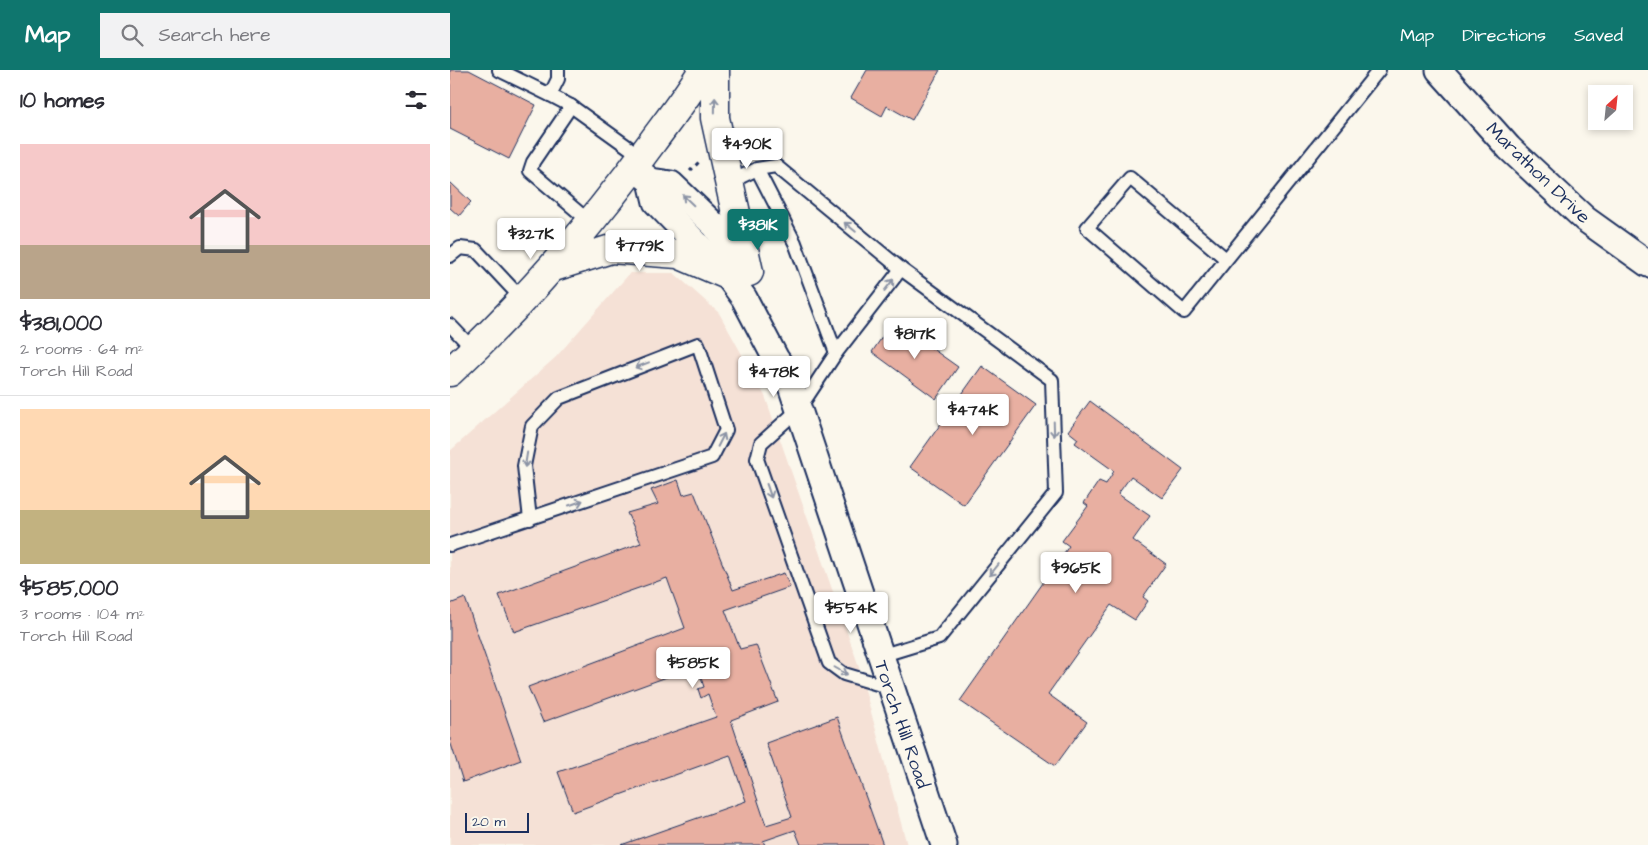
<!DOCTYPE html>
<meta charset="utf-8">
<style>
body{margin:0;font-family:"Architects Daughter",sans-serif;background:#f2f2f3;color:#2b2b33;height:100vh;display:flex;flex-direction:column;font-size:19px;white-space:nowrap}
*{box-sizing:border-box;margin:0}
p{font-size:16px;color:#7c7c81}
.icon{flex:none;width:28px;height:28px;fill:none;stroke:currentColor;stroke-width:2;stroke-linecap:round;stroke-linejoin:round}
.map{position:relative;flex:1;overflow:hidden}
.side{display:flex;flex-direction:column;background:#fff;width:450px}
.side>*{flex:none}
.needle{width:32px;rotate:27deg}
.tools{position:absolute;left:1138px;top:15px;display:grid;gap:10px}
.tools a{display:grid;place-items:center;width:45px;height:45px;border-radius:0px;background:#fff;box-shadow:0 2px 8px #0003;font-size:25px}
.scale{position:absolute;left:15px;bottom:12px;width:64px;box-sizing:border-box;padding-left:5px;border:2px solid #1b2f5e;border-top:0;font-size:14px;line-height:18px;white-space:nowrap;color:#1b2f5e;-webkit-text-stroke:4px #fbf7ec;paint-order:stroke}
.price{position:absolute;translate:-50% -42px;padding:0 11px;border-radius:5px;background:#fff;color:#222;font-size:16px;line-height:32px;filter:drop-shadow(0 1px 2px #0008)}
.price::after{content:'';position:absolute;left:50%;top:30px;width:15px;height:11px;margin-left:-8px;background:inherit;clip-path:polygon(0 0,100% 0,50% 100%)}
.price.current{background:#0f766e;color:#fff}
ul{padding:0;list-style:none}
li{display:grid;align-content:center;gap:10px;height:265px;padding:0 20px}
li+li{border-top:1px solid #e1e1e2}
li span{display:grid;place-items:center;height:155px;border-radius:0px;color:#555}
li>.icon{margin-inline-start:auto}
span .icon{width:90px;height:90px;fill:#fffc;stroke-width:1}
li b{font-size:21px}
h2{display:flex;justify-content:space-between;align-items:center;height:60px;padding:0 20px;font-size:21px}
header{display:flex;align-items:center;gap:30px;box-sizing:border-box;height:70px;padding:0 25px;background:#0f766e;color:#fff}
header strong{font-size:24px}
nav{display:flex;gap:28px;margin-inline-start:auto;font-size:18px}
.search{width:350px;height:45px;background:#f2f2f3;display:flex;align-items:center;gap:12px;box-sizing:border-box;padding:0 18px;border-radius:0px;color:#7c7c81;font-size:19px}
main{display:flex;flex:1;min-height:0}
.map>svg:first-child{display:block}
</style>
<header>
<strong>Map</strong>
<div class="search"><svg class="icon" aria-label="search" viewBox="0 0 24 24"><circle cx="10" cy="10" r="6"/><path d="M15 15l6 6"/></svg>Search here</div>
<nav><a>Map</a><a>Directions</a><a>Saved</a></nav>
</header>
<main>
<section class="side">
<h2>10 homes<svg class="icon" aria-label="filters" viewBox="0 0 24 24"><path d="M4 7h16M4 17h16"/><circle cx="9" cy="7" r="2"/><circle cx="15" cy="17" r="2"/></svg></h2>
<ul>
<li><span style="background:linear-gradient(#f6c9c9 65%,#b9a48a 0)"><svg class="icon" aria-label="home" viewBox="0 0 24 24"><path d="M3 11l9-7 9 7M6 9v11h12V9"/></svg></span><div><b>$381,000</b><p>2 rooms · 64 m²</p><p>Torch Hill Road</p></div></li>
<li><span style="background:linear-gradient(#ffd9b3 65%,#c2b280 0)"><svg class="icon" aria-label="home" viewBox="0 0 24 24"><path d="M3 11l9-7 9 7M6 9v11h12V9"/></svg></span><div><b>$585,000</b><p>3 rooms · 104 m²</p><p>Torch Hill Road</p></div></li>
</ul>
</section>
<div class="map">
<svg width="1198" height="775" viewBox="0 0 1198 775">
<rect width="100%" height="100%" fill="#fbf7ec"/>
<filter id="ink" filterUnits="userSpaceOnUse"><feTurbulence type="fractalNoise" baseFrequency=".02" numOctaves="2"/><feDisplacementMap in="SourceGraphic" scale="10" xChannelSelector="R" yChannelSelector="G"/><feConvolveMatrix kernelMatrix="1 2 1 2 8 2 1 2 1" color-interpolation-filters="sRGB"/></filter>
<g filter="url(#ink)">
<!-- built -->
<path fill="#f5e1d6" d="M180 203H224L269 243 315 326 408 594 457 775H0V381L106 287Z"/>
<!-- building -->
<g fill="#e8afa1" stroke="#1b2f5e">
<path d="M0 0H19L86 35 59 89 0 59Z"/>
<path d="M417 0H490L462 50 437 36 432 46 401 28Z"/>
<path d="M0 112 21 132 9 146 0 138Z"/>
<path d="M443 251 508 297 486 329 422 282Z"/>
<path d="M532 296 586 335 514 435 460 397Z"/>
<path d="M640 331 733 400 712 428 681 406 668 424 700 446 683 470 716 494 693 527 698 531 685 550 661 535 598 624 637 652 605 696 510 631 619 476 612 471 638 436 634 433 649 411 656 414 664 401 625 373 628 369 618 361Z"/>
<path d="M228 410 233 425 244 422 283 520 334 503 340 517 275 540 290 579 306 575 328 632 281 650 316 755 342 747 316 673 387 647 433 775H351L345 760 313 771 315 775H171L296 731 280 685 123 742 108 702 266 647 258 624 251 628 248 619 254 617 247 596 93 652 78 617 235 558 217 508 64 562 49 525 191 473 177 443 208 434 201 420Z"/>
<path d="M15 528 71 690 13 712 0 671V534Z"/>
</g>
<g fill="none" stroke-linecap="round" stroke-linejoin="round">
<!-- service casing -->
<g stroke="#1b2f5e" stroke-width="16">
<g id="service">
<path d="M49 0 100 25"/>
<path d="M108 0V9L100 25 121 36 83 92 80 101 140 152"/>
<path d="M121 36 192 87"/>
<path d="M307 99 345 173 386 283"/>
<path d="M278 113 307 99 326 96 451 199 602 310 606 423 489 568 430 586"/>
<path d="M0 186 10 178 26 180 73 230"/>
<path d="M776 189 680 108 637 158 734 242 929 0"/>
<path d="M0 255 24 280"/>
<path d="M0 475 262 387 276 360 248 274 109 328 82 356 74 396 80 449"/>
<path d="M441 618 394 604 379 593 307 389 311 373 349 339 386 283 451 199"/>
</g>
</g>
<!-- minor casing -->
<g stroke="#1b2f5e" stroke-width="29">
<g id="minor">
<path d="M989 0 1059 78 1135 149 1198 194"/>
<path d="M189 102 201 111 221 114 265 156 298 202"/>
<path d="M201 111 206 132 277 205 294 228 326 289 337 304 494 775"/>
</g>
</g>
<!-- secondary casing -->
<g stroke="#1b2f5e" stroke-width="31">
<g id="secondary">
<path d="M265 0V48L299 202"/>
<path d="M104 197 161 179 228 184 277 205"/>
<path d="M0 302C75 232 142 155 203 71 220 48 238 25 253 0"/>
</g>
</g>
<!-- path -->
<path stroke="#1b2f5e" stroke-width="3" stroke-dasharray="4 4" stroke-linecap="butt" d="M240 101 250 91"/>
<!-- service -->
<use href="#service" stroke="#fbf7ec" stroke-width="12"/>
<!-- minor -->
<use href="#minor" stroke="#fbf7ec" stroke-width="25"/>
<!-- secondary -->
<use href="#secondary" stroke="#fbf7ec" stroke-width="28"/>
</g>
<!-- one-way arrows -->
<defs><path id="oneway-shaft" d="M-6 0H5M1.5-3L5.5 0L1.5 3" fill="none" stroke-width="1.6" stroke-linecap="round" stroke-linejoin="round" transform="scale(1.25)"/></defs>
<g stroke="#8b93a5">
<use href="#oneway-shaft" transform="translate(265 35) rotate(-89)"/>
<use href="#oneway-shaft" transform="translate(238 130) rotate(-136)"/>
<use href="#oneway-shaft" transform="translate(400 157) rotate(-141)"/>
<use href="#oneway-shaft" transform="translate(439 215) rotate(-52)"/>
<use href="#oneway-shaft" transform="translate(192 295) rotate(159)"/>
<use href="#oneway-shaft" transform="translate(604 359) rotate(88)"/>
<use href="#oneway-shaft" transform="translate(271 370) rotate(-63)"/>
<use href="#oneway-shaft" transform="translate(76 390) rotate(99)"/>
<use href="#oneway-shaft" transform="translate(319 421) rotate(71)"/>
<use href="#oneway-shaft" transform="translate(126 433) rotate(-19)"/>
<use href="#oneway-shaft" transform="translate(544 500) rotate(129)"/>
<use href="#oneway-shaft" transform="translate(391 601) rotate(30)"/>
</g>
</g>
<g text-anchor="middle" stroke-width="4" stroke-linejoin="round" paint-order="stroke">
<!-- street labels -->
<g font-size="19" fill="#1b2f5e" stroke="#fbf7ec">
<text transform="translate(1089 102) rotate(44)" y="7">Marathon Drive</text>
<text transform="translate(453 654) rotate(71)" y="7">Torch Hill Road</text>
</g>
</g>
</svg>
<div class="tools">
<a><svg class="needle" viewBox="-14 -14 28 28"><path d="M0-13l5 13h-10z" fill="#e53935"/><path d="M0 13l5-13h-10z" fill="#7c7c81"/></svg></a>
</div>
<div class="scale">20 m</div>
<b class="price" style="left:297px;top:100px">$490K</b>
<b class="price current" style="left:308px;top:181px">$381K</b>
<b class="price" style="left:81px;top:190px">$327K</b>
<b class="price" style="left:190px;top:202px">$779K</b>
<b class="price" style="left:465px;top:290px">$817K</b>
<b class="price" style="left:324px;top:328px">$478K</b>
<b class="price" style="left:523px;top:366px">$474K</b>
<b class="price" style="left:626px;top:524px">$965K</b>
<b class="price" style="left:401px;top:564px">$554K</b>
<b class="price" style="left:243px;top:619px">$585K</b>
</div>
</main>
